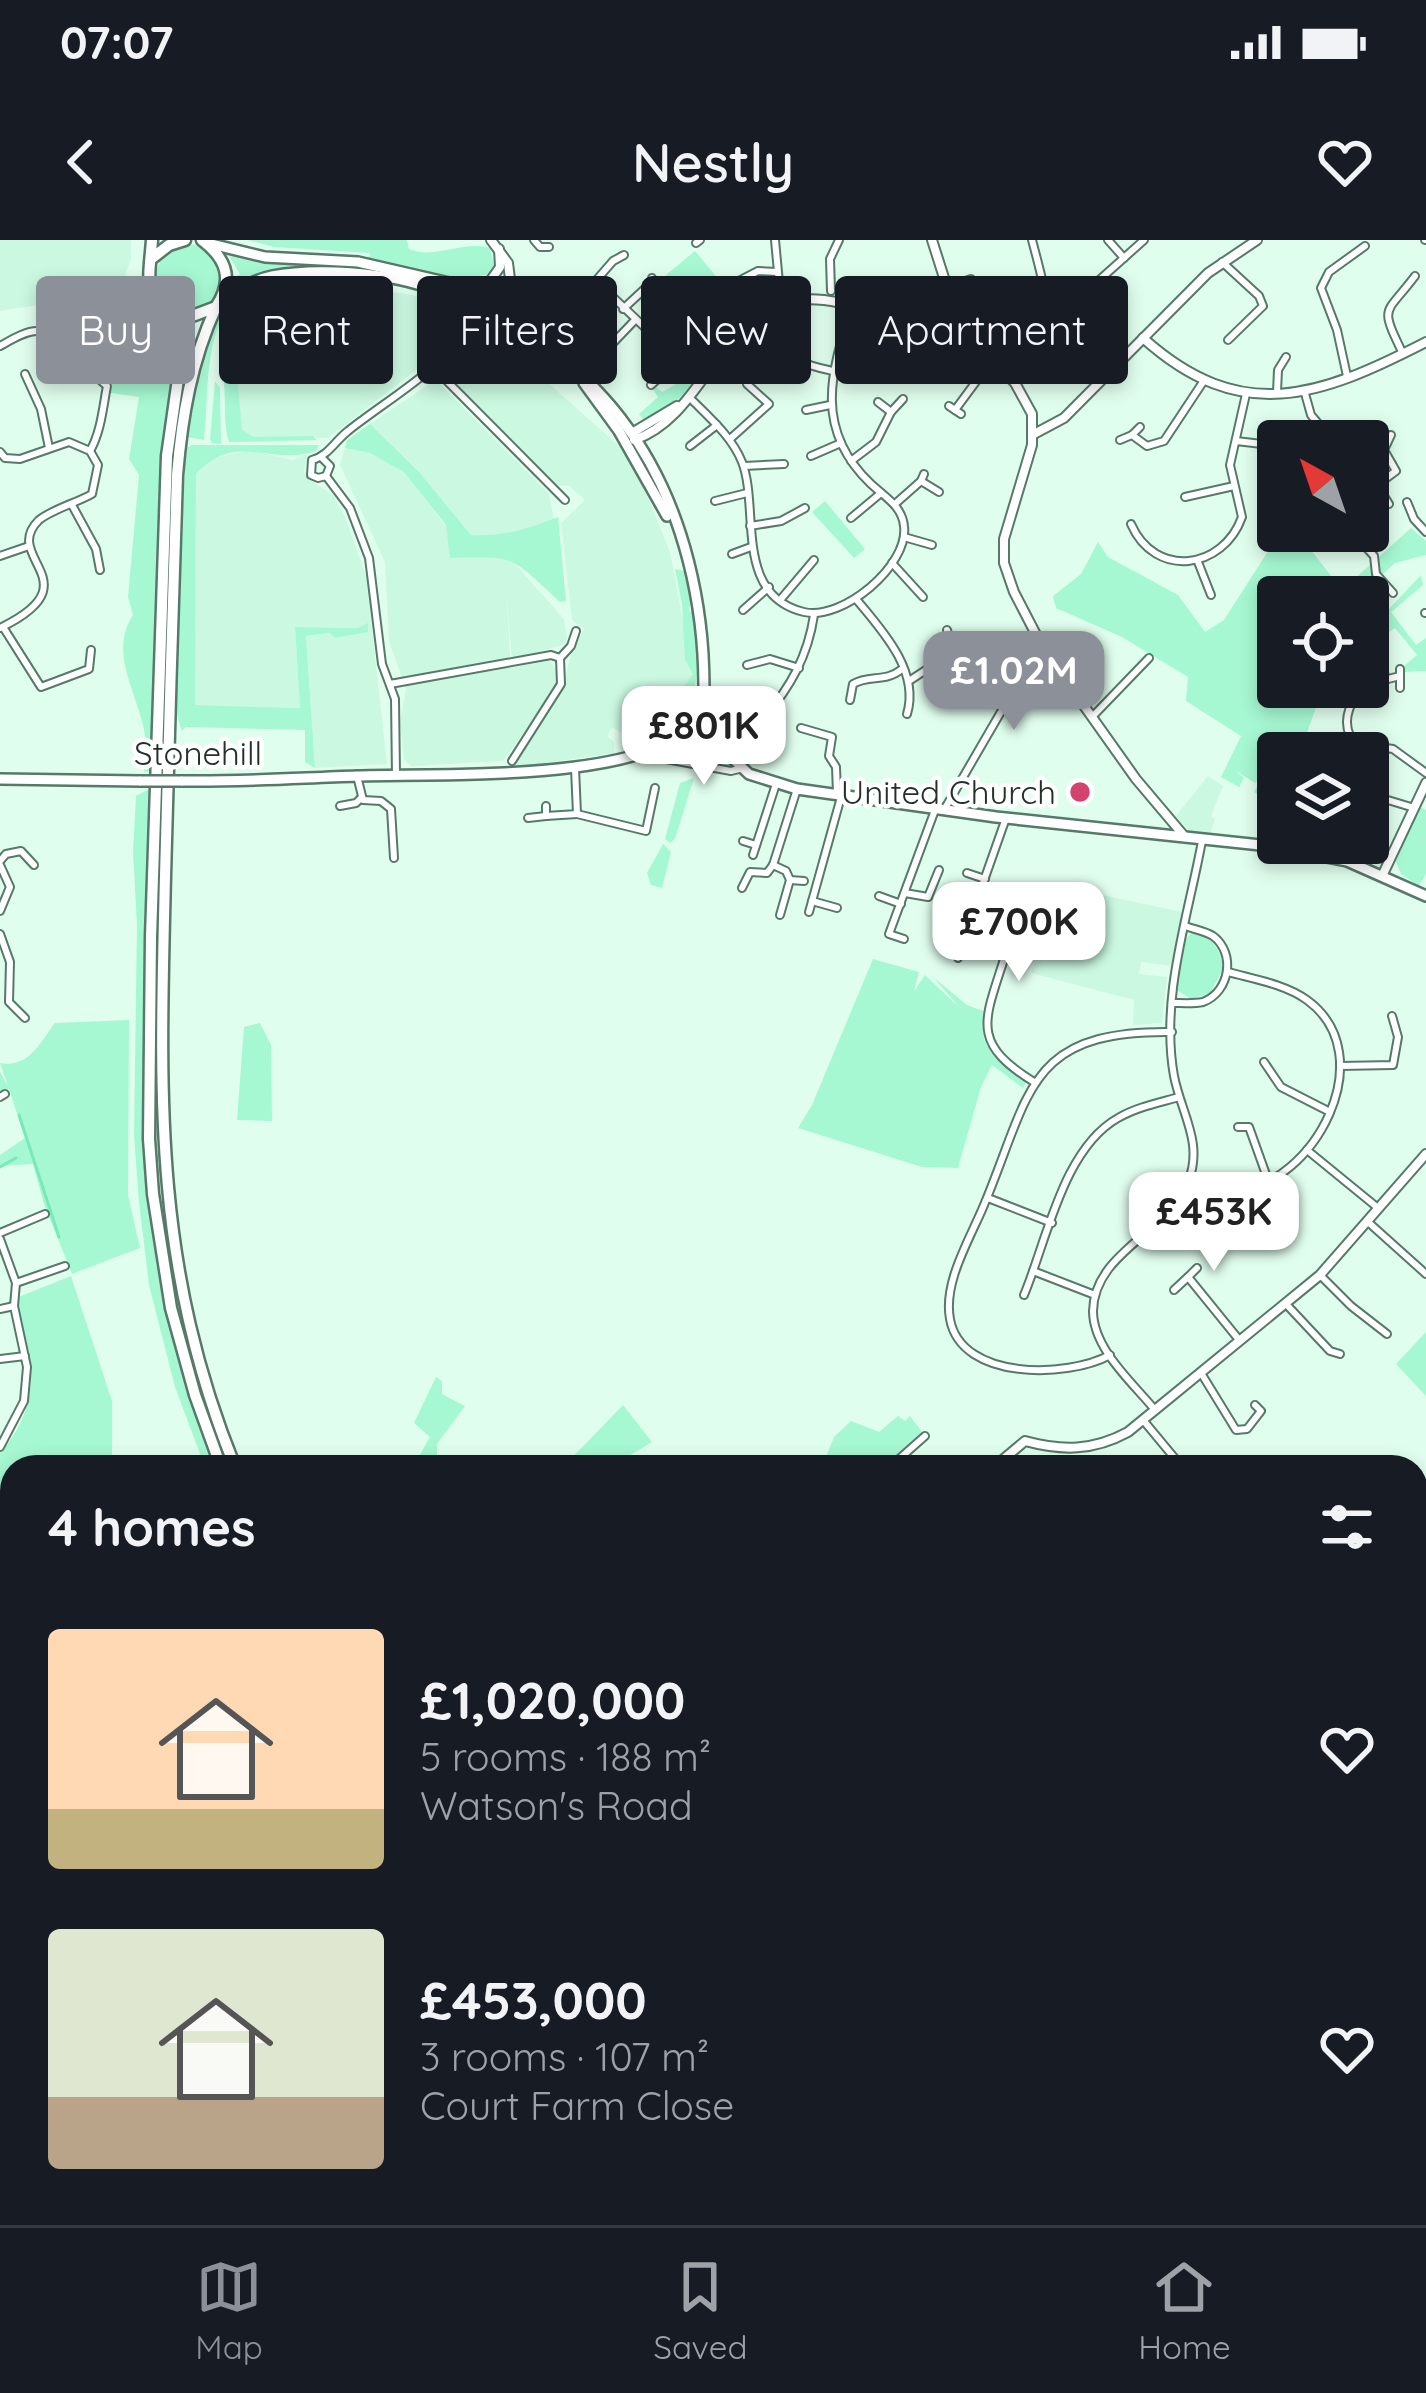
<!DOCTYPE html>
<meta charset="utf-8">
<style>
body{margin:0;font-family:Quicksand,sans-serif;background:#20242c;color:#f1f3f6;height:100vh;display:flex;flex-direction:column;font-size:45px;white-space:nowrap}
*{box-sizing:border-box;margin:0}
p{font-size:39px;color:#9ea1a6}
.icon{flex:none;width:66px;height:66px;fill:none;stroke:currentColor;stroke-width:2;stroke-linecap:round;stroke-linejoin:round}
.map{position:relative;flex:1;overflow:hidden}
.details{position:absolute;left:0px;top:1215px;width:1428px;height:771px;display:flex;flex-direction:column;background:#171b24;border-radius:36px 36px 0 0;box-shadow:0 6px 18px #0003}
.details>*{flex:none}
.guide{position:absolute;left:36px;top:36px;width:1356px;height:108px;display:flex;gap:24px}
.needle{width:78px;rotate:320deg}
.controls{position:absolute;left:1257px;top:180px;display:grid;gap:24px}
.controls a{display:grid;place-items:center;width:132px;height:132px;border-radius:12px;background:#171b24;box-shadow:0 6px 18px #0003;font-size:60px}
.price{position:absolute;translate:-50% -102px;padding:0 27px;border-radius:24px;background:#fff;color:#222;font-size:39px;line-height:78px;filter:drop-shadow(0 3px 6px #0008)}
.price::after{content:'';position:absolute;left:50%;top:72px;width:36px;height:27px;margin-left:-18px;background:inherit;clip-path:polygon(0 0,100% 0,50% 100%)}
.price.on{background:#8c9099;color:#fff}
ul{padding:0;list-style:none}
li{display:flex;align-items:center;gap:36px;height:300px;padding:0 48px}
li span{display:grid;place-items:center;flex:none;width:336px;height:240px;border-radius:12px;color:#555}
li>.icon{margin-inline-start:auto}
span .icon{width:144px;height:144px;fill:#fffc;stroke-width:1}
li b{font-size:51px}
h2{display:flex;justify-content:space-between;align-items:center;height:144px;padding:0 48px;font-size:51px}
.pill{padding:0 42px;border-radius:12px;background:#171b24;box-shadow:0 6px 18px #0003;font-size:42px;line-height:108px}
.pill.on{background:#8c9099;color:#fff}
.status{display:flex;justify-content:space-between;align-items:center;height:84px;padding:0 60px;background:#171b24;direction:ltr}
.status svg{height:33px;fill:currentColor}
header{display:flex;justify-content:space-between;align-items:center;height:156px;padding:0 48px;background:#171b24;font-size:54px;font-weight:600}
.tabs{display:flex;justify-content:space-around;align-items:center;height:168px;border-top:3px solid #363941;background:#171b24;font-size:33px;color:#9ea1a6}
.tabs a{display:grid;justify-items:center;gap:6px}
.tabs .on{color:#8c9099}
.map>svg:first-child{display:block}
</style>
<div class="status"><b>07:07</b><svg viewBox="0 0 49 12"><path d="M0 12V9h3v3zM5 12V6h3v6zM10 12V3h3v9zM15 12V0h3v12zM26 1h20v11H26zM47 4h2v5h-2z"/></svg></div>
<header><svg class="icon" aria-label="back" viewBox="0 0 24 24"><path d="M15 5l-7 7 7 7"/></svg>Nestly<svg class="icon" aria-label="heart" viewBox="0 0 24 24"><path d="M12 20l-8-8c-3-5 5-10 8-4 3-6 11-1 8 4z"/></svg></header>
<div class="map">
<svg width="1426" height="1985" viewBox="0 0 1426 1985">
<rect width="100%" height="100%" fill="#e0feee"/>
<!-- built -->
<g fill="#caf8e1">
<path d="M0 0H131V19L119 52 0 71Z"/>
<path d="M331 41 429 58 444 63 461 89 428 121 328 198 254 197 241 190 233 90 238 74 256 57Z"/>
<path d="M500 100 619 206 642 243 670 312 693 434 641 505 612 487 607 496 614 502V513L517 527 514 522 564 443 572 410 584 389 572 380 561 283 585 260 569 246 556 245 453 143Z"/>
<path d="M431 143 440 144 549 254 554 279 533 288 489 296 471 295 419 232 370 184Z"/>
<path d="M345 208 370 213 404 231 448 289 516 325 564 379 567 399 563 405 512 419 506 350 511 428 549 420 559 435 554 450 503 521 411 526 404 520 400 482 406 449 389 401 385 322 340 225Z"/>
<path d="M250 210 292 220 308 214 304 231 311 241 333 255 345 277 366 336 387 524 315 528 306 396 331 393 335 398 367 392 369 388 295 387 300 468 194 465 196 234 210 219Z"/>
<path d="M1208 536 1223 546 1211 576 1215 579 1210 594 1190 592 1176 576Z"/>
<path d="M1064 647 1182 672 1171 726 1141 722 1139 734 1167 737 1162 783 1133 785 1134 760 1031 733Z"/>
</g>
<!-- green -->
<g fill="#a6f8d2">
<path d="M248 0H407L409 9C436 20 462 0 490 8L494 25 486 35 459 39 375 21 321 16 366 17 371 16 369 13 274 7Z"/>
<circle cx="189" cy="37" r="33"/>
<path d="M695 11 720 41 704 53 695 42 690 46 686 42 678 49 666 35Z"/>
<path d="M229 16 262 23 316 25V30L275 29 235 43 233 38 240 34Z"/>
<path d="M282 40C270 44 256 46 245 53 201 82 210 153 204 200L187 197C188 134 209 49 282 40Z"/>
<path d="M308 40 309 45C276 51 245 54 233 90L242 190 254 197 312 196 317 200 229 202C223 184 226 164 224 145 217 66 228 50 308 40Z"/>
<circle cx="493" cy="65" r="16"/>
<path d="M131 51 138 53 173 88 178 100 159 250 151 531 144 532C144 523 147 512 146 503 143 460 106 416 133 375L128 357 139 235 129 219 139 157 111 153 112 140 141 110 140 69 124 54Z"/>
<path d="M690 118 704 132 691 152 644 180 639 174 658 157 652 148 655 146 662 152 675 145 671 133Z"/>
<path d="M215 141 220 148 221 204 212 203 210 199Z"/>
<path d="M370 184 419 232 471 295C502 297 529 289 558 277L566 361 560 362C510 316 517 316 450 318L446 285 404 232 370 213 345 208 347 200Z"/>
<path d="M192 205H319L316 211C271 227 236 190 196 234L195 465 300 468 295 387 358 388 368 383V392L335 398 330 393 306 396 315 528 305 522V490L186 487 182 491C171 463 176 428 177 397 179 334 183 271 186 208Z"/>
<path d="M825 261 865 309 854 318 812 272Z"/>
<path d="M1411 288 1426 301V315L1395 323 1358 357H1278V447H1323L1300 513H1278V551L1270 562 1254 552 1276 513 1255 543 1236 531 1244 538 1239 547 1221 537 1241 496 1186 461 1188 437 1122 397 1056 368 1053 356 1081 334 1098 302 1108 317 1178 355 1205 392 1224 380 1281 291 1297 292 1342 350Z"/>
<path d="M675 329 684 331 692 354 689 371 694 373C703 435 701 493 627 511L637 503 641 504 693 434 685 420 682 364Z"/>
<path d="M1421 335 1423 345 1391 372 1416 405 1426 398V431L1403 432V427L1417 415 1395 388 1389 392 1374 377 1368 380V369L1374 373 1387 371Z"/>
<path d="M694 538 675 599 670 603 665 599 680 543Z"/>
<path d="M151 548 148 951 165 1063 190 1158 216 1227H205L175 1147 149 1045 139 962 134 895 137 685 133 612 136 556Z"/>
<path d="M1418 566 1426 570V634L1419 646 1401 634 1396 622Z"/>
<path d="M663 604 671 612 662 648 651 645 647 633Z"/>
<path d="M1192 692C1212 696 1221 709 1223 729L1210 753 1191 759 1177 750 1184 701Z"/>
<path d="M873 719 919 732 914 751 925 735 959 767 933 737 967 765 986 772C972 810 1005 820 1026 842L1023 848 992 825 981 847 958 928 922 927 798 888 812 865Z"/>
<path d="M129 780 128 955 140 1008 72 1034 44 964 33 924 0 926V915L25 898 9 849 0 853V832L8 846 0 823C29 828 39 804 55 783Z"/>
<path d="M260 783 271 805 272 881 237 880 244 787Z"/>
<path d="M71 1036 112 1161V1227H12V1546L0 1558V1213C46 1160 30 1119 16 1058Z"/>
<path d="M1426 1092V1156L1396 1124Z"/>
<path d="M436 1137 442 1141V1154L465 1166 437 1204V1215L427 1227H413L430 1197 414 1183Z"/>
<path d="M623 1165 652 1202 611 1227H563Z"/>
<path d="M898 1176 905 1181 910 1176 925 1196C907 1236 858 1227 822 1227L834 1197 851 1181 879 1192Z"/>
<path d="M1426 1340V1768L1416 1791V1357Z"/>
<path d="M108 1974 136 1981C153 1972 162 1975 179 1977L180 1985H88Z"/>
<path d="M182 1974H397L398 1985H184Z"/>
<path d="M735 1974H914L881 1985H722Z"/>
<path d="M996 1974H1077L1067 1985H996Z"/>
<path d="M1223 1974H1401L1398 1985H1221Z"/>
</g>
<!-- water -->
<path fill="#78e9b8" d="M1426 1768V1840L1420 1886 1426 1931V1985H1398L1401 1974H1416V1791Z"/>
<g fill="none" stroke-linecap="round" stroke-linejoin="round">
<!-- stream -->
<g stroke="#78e9b8" stroke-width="3">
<path d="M19 875 59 997"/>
<path d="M0 927 16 918"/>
<path d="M1420 1886H1426"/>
</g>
<!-- minor casing -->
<g stroke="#577969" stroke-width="10">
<g id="minor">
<path d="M534 0 540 7H549"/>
<path d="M775 0 781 64"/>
<path d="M1108 0 1124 18"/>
<path d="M1425 0H1426"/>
<path d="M696 3 700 0"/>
<path d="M1222 22 1259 56 1263 66 1228 100"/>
<path d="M596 41 656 98 710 127"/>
<path d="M735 43 758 31 777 32"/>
<path d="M947 47 971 39"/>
<path d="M831 51 830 19 839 0"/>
<path d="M1046 60 1087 51 1144 0"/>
<path d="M573 67 613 21 624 15"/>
<path d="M623 69 651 43 652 38"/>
<path d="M787 91C782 121 809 126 833 131"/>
<path d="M841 99 906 116 911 124"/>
<path d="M613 103 635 80"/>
<path d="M0 106C11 100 25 91 37 91 64 91 124 105 136 130"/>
<path d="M678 107 692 82"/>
<path d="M1403 114C1379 64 1385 76 1415 36"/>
<path d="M436 126 493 86"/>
<path d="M1000 126C1055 75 1051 72 1032 0"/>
<path d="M433 127 565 260"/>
<path d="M25 134 41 169 49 208"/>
<path d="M1347 136 1337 90 1321 48 1329 32 1365 6"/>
<path d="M651 145 687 113"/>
<path d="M1304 150 1311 175 1333 201"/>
<path d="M1277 152 1278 130 1286 117"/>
<path d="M691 159C710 178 732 197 742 222 760 268 733 355 804 372 842 381 909 326 904 286 902 266 885 257 871 244 814 190 830 133 852 67"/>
<path d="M878 162 891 172"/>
<path d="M949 166 961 174"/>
<path d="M806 170 830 165"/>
<path d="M955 170 992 120"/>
<path d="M1132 195 1147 206 1164 201 1203 142"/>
<path d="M730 199 769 164 747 144"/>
<path d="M1120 200 1132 195 1140 187"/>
<path d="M1236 201 1262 204 1283 194"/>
<path d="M690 206 717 185"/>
<path d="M90 211C101 192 103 167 107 146L92 133"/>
<path d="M0 212 5 218 20 219 69 202 90 211 98 225 92 254C76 263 53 269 39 280 0 318 95 342 0 388"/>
<path d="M811 216 841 203"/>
<path d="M322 218 330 226 326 236"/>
<path d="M851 221 876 202 891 172 903 159"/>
<path d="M744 226 784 224"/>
<path d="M326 236 350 268 369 318 382 424 395 459 396 535"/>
<path d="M326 236 318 238 311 235 312 220C328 216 335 201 348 191 385 161 457 120 475 77"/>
<path d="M1368 240 1377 245 1396 231 1384 210 1391 195"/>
<path d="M921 241 939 252"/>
<path d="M1377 245 1389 264"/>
<path d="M1185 257 1234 246"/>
<path d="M715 261 747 253"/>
<path d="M1407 262 1414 279 1426 292"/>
<path d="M895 264 921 241 924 234"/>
<path d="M72 265 96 309 100 330"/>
<path d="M851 278 881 253"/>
<path d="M1131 284C1155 339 1223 330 1242 277L1230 225 1246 154"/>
<path d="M750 286 781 281 805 268"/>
<path d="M1351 291 1374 316 1376 334 1393 353"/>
<path d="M904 297 932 305"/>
<path d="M732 314 751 307"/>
<path d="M0 316 29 306"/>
<path d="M1198 322 1211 355"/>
<path d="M892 323 923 357"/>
<path d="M781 359 814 320"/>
<path d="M856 359C882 390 920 431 907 474"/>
<path d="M743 370 769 347"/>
<path d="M1425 373H1426"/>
<path d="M3 387 41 447 89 429 91 410"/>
<path d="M1372 413 1382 422 1385 437"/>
<path d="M747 425 770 419 799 428"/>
<path d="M909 441 941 420 950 402 947 390"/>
<path d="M390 444 551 415 560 418"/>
<path d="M1368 444 1400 436"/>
<path d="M1364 447C1351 460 1342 478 1350 496L1365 505 1393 509 1426 533"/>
<path d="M1400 448V429"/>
<path d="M850 460 853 444C870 434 885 443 902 429"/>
<path d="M1093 476 1149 418"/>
<path d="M763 479C790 448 808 416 814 375"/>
<path d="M801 488 832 497 829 516 836 527 837 553"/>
<path d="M666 519 731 531 743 528"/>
<path d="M512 521 561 444 560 418 571 406 576 391"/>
<path d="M357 536 363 560 381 561 391 569 394 618"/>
<path d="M1368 554 1411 567"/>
<path d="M340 566 356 563 361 558"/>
<path d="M546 566V576L577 574 575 528"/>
<path d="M944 570 1020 439 1034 395"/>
<path d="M577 574 646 591 655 548"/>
<path d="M528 578 546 576"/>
<path d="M743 601 756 605"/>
<path d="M753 615 776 544"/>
<path d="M0 621 6 614 21 611 34 625"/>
<path d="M0 625 10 647 0 671"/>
<path d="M773 625 797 549"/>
<path d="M773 625 786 631 790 640 780 675"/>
<path d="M967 633 985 639"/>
<path d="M790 640 804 641"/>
<path d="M982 646 1006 578"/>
<path d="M742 648 750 632 767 633 773 625"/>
<path d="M905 653 928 657 939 630"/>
<path d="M879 656 901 664"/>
<path d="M812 661 837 668"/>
<path d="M809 672 841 557"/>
<path d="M0 694 10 722 9 762 25 778"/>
<path d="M904 699 889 694 935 570"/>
<path d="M963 702 1005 716C985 780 969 802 1034 842"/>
<path d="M1005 716 1022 720"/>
<path d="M958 718 980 651"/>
<path d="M1173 763C1182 763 1194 764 1203 762 1230 752 1236 713 1213 696 1205 691 1193 689 1185 686"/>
<path d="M1264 822 1281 847 1330 872"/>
<path d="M1340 826 1393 825 1398 797 1392 776"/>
<path d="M0 857 5 854"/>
<path d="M1238 887H1249L1268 940"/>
<path d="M1307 910 1378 968"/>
<path d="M1188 942C1203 947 1218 953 1234 952 1315 945 1383 815 1307 760 1285 744 1253 739 1228 732"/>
<path d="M988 958 1052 983"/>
<path d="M1368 982 1426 1034"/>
<path d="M0 993 45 974"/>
<path d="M0 999 16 1043 14 1066 27 1127 24 1161 0 1207"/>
<path d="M1033 1031 1095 1055"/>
<path d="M1320 1035 1351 1066 1387 1094"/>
<path d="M1188 1037 1197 1028"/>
<path d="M16 1043 65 1026"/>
<path d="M1174 1050 1188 1037 1240 1101"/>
<path d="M1024 1055C1047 1000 1063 909 1118 878 1137 867 1158 863 1179 857"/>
<path d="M1286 1064 1330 1111 1340 1114"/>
<path d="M0 1069 14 1066"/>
<path d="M1110 1115C1068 1138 961 1141 950 1079 943 1042 970 999 984 965 1031 853 1026 790 1172 792"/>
<path d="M0 1119 25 1116"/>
<path d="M1201 1133 1236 1190 1247 1189 1261 1171 1255 1165"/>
<path d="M1155 1170C1133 1143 1093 1109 1093 1071 1094 1012 1168 993 1188 942 1204 903 1181 873 1174 836 1160 758 1188 677 1202 601"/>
<path d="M1143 1180 1182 1227"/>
<path d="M890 1227 925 1196"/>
<path d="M1187 1227 1192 1223"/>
<path d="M0 1557 12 1547"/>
<path d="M0 1805 8 1828 12 1827"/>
<path d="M0 1860 12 1862"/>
<path d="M0 1891 12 1894"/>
<path d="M76 1974 89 1985"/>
<path d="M60 1985 64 1974"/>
<path d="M1088 1985 1091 1974"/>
</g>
</g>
<!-- tertiary casing -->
<g stroke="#577969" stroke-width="12">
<g id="tertiary">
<path d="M491 0 508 23 512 55"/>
<path d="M932 0 960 88 1015 143 1032 174V205L1004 299V323L1014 352 1043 408 1136 539 1185 597"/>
<path d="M488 44 500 27 499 9"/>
<path d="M1143 98C1241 186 1319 157 1426 102"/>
<path d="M632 193 677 166"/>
<path d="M1034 194 1064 178 1208 33 1257 0"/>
<path d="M634 200C705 176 720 69 797 60 853 53 908 95 960 88"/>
<path d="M1383 634 1426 543"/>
<path d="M994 1227 1025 1201C1062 1211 1093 1211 1128 1192L1320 1035 1426 914"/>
<path d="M0 1600 12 1603"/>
</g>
</g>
<!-- primary casing -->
<g stroke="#577969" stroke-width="14">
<g id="primary">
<path d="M207 3 265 17 358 22 458 45 483 46"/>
<path d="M221 61C237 50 253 40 272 36 328 25 430 34 473 72"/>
<path d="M545 99 518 88 480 82 472 67 477 51 490 44C515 47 528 83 546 100 572 127 600 150 622 180 685 262 709 375 703 477L713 484 711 498"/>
<path d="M584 143 619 191 667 276"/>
<path d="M711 498 749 534 797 549 996 577 1270 606 1347 621 1426 656"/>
<path d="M0 539 141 541"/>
<path d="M181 541C240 542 298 538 357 536 428 533 659 544 694 479L703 477"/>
</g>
</g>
<!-- trunk casing -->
<g stroke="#577969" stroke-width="15">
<g id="trunk">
<path d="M152 0C149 42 140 60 187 78L216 67C234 40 227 19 202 0"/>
<path d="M151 19 169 5 185 0"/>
<path d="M216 67C191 122 182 176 177 235 172 369 169 502 165 636 160 850 152 1023 235 1227"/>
<path d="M173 73 184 97 167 216 151 697 149 899 153 954 171 1068 195 1155 221 1227"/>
<path d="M635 1974 639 1985"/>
<path d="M647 1974 651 1985"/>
</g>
</g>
<!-- minor -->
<use href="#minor" stroke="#fff" stroke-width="6"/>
<!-- tertiary -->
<use href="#tertiary" stroke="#fff" stroke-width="8"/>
<!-- primary -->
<use href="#primary" stroke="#fff" stroke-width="9"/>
<!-- trunk -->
<use href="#trunk" stroke="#fff" stroke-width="10"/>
<!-- primary-bridge casing -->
<g stroke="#577969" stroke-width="14" stroke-linecap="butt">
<path id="primary-bridge" d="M141 541H181"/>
</g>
<!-- primary-bridge -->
<use href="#primary-bridge" stroke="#fff" stroke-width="9"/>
</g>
<!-- markers -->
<circle fill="#d2446f" stroke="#fff" stroke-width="4.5" cx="1080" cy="552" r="12"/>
<g text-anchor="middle" stroke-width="9" stroke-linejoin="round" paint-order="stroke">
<!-- street labels -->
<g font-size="33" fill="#223129" stroke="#fff">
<text x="198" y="525">Stonehill</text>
</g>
<!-- poi labels -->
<g font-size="33" fill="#223129" stroke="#fff" text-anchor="end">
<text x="1056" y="564">United Church</text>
</g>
</g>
</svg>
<div class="controls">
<a><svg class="needle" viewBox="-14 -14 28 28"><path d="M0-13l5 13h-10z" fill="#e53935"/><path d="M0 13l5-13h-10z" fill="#9ea1a6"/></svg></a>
<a><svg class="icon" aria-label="locate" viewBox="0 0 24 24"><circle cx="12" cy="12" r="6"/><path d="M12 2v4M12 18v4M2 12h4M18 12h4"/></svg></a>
<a><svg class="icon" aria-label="layers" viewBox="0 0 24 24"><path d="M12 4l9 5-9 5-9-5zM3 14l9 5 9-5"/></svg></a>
</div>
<b class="price on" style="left:1014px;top:493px">£1.02M</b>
<b class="price" style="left:704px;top:548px">£801K</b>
<b class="price" style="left:1019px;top:744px">£700K</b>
<b class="price" style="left:1214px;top:1034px">£453K</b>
<div class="guide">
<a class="pill on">Buy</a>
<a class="pill">Rent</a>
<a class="pill">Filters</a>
<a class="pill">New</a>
<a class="pill">Apartment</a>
</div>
<section class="details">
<h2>4 homes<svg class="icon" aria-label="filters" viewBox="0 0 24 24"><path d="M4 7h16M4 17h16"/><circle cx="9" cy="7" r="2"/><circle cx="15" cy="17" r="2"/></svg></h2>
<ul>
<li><span style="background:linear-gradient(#ffd9b3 75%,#c2b280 0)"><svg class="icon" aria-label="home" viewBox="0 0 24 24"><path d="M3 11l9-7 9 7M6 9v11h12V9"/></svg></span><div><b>£1,020,000</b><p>5 rooms · 188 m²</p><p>Watson's Road</p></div><svg class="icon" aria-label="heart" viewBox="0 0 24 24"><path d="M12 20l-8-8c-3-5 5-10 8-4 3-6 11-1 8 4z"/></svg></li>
<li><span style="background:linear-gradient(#dfe7d0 70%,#b9a48a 0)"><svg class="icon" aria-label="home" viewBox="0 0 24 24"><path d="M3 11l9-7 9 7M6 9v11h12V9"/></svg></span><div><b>£453,000</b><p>3 rooms · 107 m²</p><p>Court Farm Close</p></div><svg class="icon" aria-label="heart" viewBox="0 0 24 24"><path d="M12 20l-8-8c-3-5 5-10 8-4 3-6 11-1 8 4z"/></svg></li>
</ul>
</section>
</div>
<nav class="tabs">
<a class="on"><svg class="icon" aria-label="map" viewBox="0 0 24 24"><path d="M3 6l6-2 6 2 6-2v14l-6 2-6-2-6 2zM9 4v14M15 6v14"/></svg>Map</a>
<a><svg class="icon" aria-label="saved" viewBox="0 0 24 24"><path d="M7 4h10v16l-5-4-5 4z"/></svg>Saved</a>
<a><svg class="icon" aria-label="home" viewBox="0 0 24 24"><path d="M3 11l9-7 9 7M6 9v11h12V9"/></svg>Home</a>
</nav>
